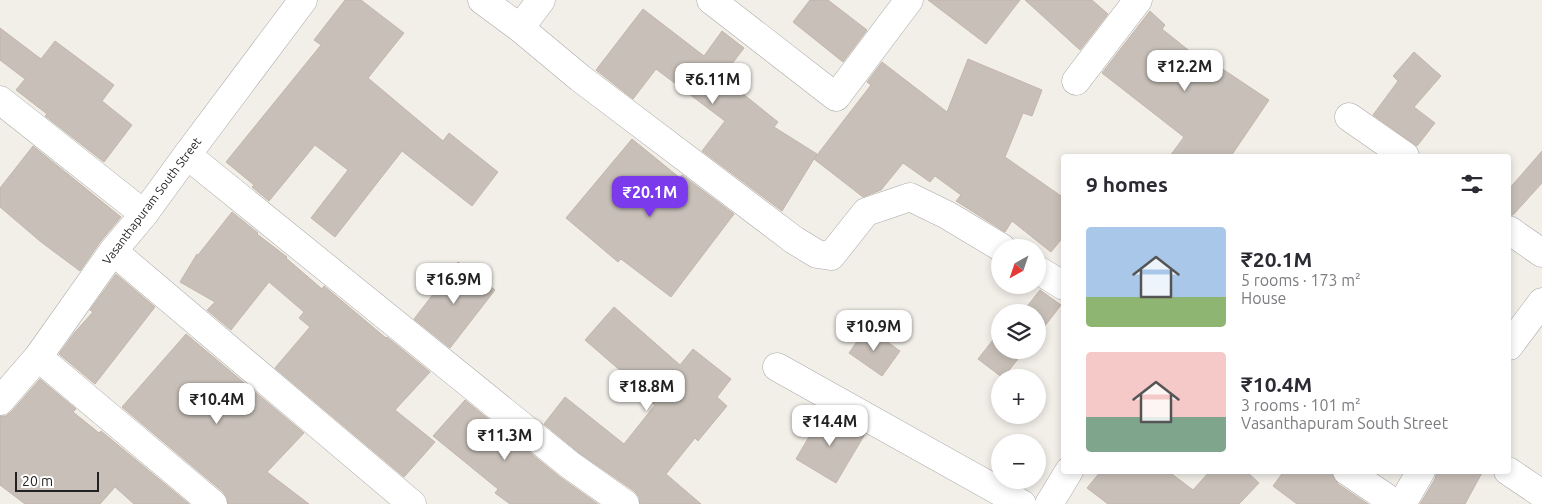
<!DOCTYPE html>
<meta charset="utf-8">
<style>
body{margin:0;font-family:Ubuntu,sans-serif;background:#f2f2f3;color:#2b2b33;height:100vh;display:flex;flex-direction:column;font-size:19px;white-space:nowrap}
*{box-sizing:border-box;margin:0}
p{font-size:16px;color:#7c7c81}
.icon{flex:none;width:28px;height:28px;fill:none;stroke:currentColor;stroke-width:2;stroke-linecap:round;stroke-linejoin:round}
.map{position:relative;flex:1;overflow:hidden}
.drawer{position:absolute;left:1061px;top:154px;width:450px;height:320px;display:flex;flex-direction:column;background:#fff;border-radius:5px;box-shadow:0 2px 8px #0003}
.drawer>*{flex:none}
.needle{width:32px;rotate:220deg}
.controls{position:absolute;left:991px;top:239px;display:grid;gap:10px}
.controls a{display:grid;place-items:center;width:55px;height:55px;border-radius:50%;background:#fff;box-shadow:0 2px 8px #0003;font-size:25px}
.scale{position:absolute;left:15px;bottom:12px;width:84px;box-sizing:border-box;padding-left:5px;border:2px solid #222;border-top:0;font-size:14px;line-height:18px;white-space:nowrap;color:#222;-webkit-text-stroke:4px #fff;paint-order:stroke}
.price{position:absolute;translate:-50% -42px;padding:0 11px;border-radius:10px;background:#fff;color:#222;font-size:16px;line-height:32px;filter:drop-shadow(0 1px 2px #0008)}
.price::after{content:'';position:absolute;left:50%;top:30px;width:15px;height:11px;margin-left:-8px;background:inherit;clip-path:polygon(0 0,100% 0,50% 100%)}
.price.selected{background:#7c3aed;color:#fff}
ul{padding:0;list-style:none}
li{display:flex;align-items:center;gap:15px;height:125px;padding:0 25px}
li span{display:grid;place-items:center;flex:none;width:140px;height:100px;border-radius:5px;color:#555}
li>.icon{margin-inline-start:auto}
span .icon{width:60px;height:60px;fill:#fffc;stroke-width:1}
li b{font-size:21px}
h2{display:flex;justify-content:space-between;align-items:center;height:60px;padding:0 25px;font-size:21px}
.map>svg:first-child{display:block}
</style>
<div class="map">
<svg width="1542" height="504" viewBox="0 0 1542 504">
<rect width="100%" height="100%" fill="#f2efe9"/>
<!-- building -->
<g fill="#c7bfb8" stroke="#c4b6ab">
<path d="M345 0H361L404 33 368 78 443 141 449 133 498 172 472 206 402 151 335 237 311 218 348 170 315 145 269 201 252 187 254 185 226 162 321 45 314 40Z"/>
<path d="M810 0H828L867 30 843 62 793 22Z"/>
<path d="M928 0H1020L986 44Z"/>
<path d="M1025 0H1092L1108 14 1080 50Z"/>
<path d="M643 9 704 56 722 31 744 48 722 77 778 122 774 127 817 154 782 211 702 151 725 121 656 69 633 99 596 70Z"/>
<path d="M1150 11 1165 25 1162 29 1217 73 1221 68 1269 100 1231 156H1170L1184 137 1102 73Z"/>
<path d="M0 28 41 59 55 41 114 85 102 101 132 125 104 162 45 116 47 114 16 90 25 79 0 60Z"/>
<path d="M1414 52 1441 76 1414 107 1435 123 1417 146 1373 115 1398 81 1393 76Z"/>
<path d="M968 59 1042 90 1032 116 1023 113 1005 157 1064 198V236L1051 252 1012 221 1005 232 956 201 961 195 935 176 930 182 903 163 881 190 863 197 814 159 871 85 867 82 882 62 947 112Z"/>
<path d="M632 139 680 178 682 175 734 214 671 297 621 259 618 262 566 218Z"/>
<path d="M33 146 121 217 100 242 80 271 41 242 0 207V188Z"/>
<path d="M1542 151V183L1513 215H1509V189Z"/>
<path d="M232 212 258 233 257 234 287 257 286 258 322 289 324 286 386 338 387 337 430 372 395 410 435 442 404 477 275 368 310 327 299 318 304 312 269 282 231 330 207 310 215 302 180 282 197 254 198 255Z"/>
<path d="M458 262 495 290 450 348 414 319Z"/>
<path d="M116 274 155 307 95 384 59 354 75 332 93 312 90 310Z"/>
<path d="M1040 290 1061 305 1038 335V312H1015L1020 305 1025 309Z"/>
<path d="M614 307 680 365 693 349 731 379 717 397 727 406 698 441 695 438 666 474 701 504H640L639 497 634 491 579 453 544 424 565 397 624 444 655 405 651 402 653 399 585 340Z"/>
<path d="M867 327 900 351 882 376 849 353Z"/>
<path d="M1000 331V350H1025L1003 378 978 359Z"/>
<path d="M186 334 304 433 267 472 309 504H228L227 498 223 492 122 407Z"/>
<path d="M40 379 76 409 73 412 99 433 101 431 189 504H134L115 487 100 504H25L0 485V416H6L12 411Z"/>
<path d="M465 400 560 477 598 504H510L495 493 498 489 433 436Z"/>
<path d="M824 411 865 434 836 483 796 459Z"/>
<path d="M1101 471H1168L1193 490 1210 471H1246L1259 483 1239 504H1108L1087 488Z"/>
<path d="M1284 471H1330L1338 484 1368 504H1297L1273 486Z"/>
<path d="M1437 471H1483L1465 504H1420L1435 479Z"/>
</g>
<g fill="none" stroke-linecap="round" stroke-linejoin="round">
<!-- minor casing -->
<g stroke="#a9a9a9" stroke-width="29">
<g id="minor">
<path d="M482 0 520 28 580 78 794 240 817 254 831 256 866 212 910 197 947 215 1002 248"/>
<path d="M711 0 836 97 909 0"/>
<path d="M520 28 541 0"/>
<path d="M1076 81 1138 0"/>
<path d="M0 100 144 214"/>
<path d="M1349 117 1405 156"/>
<path d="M187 155 570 465 625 504"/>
<path d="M1509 230 1542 253"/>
<path d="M113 251 412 504"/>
<path d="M1038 270 1064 286"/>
<path d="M1509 346 1542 302"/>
<path d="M38 357 213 504"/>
<path d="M777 367 1022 504"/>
<path d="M0 401 38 357 113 251 144 214 187 155 303 0"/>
<path d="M1347 471 1396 504"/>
<path d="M1508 471 1542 494"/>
<path d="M1049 504 1069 471"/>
<path d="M1402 504 1421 471"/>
</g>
</g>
<!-- minor -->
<use href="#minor" stroke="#fff" stroke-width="28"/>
</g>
<g text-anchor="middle" stroke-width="5" stroke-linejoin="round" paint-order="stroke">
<!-- street labels -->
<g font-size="12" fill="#222" stroke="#fff">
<text transform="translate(152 201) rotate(-53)" y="4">Vasanthapuram South Street</text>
</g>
</g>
</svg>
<div class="controls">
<a><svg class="needle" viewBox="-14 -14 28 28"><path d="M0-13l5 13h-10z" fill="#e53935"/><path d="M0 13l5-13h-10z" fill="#7c7c81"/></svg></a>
<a><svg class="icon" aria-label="layers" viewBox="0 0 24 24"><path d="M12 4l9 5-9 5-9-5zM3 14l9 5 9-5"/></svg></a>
<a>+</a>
<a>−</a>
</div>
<div class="scale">20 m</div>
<b class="price" style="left:1185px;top:92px">₹12.2M</b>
<b class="price" style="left:713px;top:105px">₹6.11M</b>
<b class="price selected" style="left:650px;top:218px">₹20.1M</b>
<b class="price" style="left:454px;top:305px">₹16.9M</b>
<b class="price" style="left:874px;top:352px">₹10.9M</b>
<b class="price" style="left:647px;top:412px">₹18.8M</b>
<b class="price" style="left:217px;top:425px">₹10.4M</b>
<b class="price" style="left:830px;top:447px">₹14.4M</b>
<b class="price" style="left:505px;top:461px">₹11.3M</b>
<section class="drawer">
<h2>9 homes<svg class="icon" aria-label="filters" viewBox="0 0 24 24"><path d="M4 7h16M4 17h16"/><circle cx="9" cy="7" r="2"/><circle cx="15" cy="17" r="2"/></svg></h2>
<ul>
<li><span style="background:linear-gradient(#a9c7e8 70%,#8fb573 0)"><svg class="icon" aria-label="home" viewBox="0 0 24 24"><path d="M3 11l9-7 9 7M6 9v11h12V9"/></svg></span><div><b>₹20.1M</b><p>5 rooms · 173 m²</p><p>House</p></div></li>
<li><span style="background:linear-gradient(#f6c9c9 65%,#7fa58c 0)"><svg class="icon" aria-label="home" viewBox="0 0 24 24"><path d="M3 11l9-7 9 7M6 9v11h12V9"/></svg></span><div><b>₹10.4M</b><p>3 rooms · 101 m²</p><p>Vasanthapuram South Street</p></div></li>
</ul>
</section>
</div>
